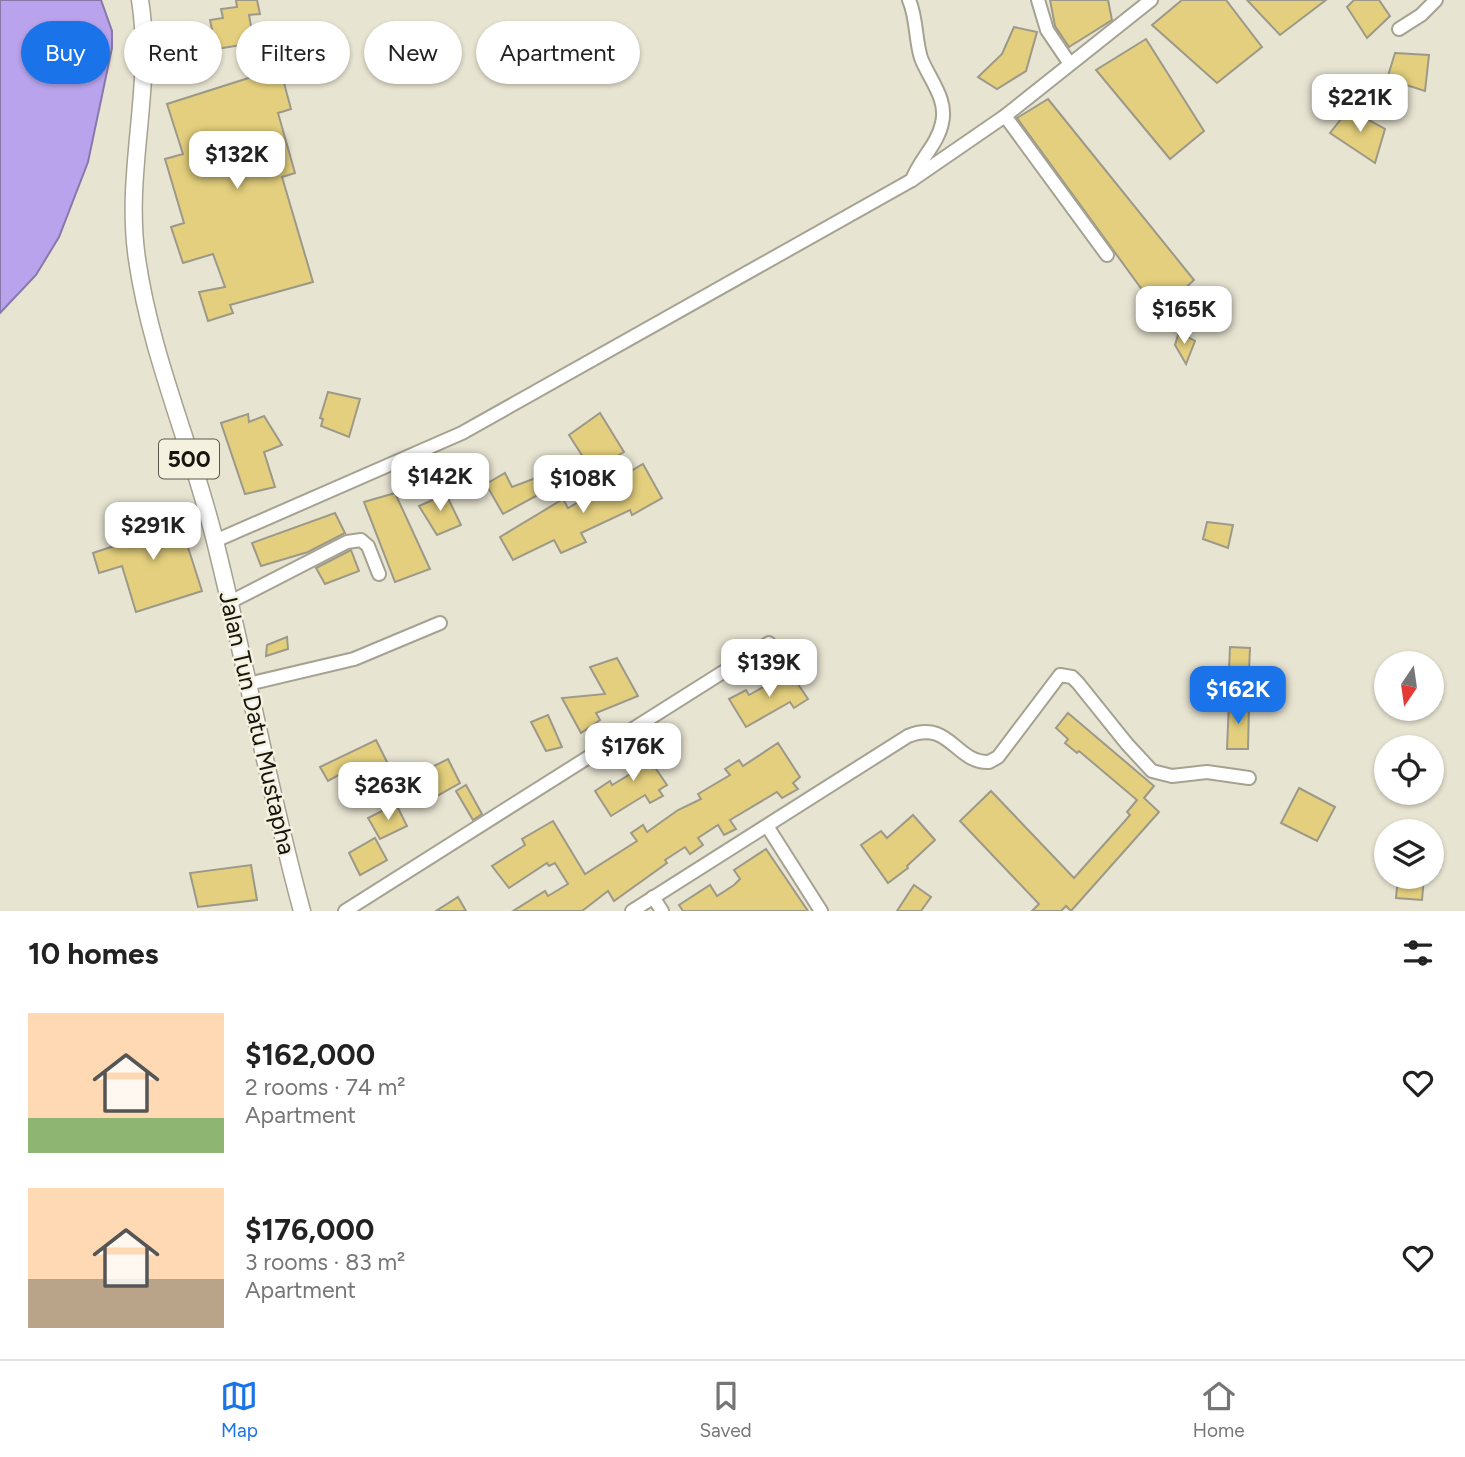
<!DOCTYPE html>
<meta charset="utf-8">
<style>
body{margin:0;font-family:Figtree,sans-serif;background:#f6f6f6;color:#222;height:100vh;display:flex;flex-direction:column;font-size:26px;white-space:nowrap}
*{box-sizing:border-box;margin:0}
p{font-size:23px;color:#767676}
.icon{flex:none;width:38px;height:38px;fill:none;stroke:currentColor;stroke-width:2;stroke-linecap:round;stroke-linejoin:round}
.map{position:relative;height:911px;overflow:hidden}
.details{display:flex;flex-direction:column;background:#fff;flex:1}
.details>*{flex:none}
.guide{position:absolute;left:21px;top:21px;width:700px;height:63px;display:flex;gap:14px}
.needle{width:46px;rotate:193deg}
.tools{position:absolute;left:1374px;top:651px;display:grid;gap:14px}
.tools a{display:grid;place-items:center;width:70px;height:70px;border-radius:50%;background:#fff;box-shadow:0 2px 5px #0004;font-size:35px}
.price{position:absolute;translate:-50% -60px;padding:0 16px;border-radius:14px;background:#fff;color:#222;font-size:23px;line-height:46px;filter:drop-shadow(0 2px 4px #0008)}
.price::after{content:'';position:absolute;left:50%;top:42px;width:21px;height:16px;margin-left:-10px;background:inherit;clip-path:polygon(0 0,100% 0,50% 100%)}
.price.on{background:#1a73e8;color:#fff}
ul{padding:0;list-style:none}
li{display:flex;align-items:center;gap:21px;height:175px;padding:0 28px}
li span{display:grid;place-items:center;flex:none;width:196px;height:140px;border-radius:0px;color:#555}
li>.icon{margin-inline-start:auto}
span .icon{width:84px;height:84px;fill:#fffc;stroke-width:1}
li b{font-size:30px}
h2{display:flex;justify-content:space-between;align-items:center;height:84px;padding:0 28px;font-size:30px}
.pill{padding:0 24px;border-radius:32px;background:#fff;box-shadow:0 2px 5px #0004;font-size:24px;line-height:63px}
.pill.on{background:#1a73e8;color:#fff}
.menu{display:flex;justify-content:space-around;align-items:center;height:98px;border-top:2px solid #e0e0e0;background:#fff;font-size:19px;color:#767676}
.menu a{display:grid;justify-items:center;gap:4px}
.menu .on{color:#1a73e8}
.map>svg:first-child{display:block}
</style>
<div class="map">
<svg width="1465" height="911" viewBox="0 0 1465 911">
<rect width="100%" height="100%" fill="#e8e4d2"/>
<!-- water -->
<path fill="#b8a3ec" stroke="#8878aa" stroke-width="2" d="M0 0H101L112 31V48L88 162 59 237 36 275 0 313Z"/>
<!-- building -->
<g fill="#e3cf7d" stroke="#9d9989" stroke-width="2">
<path d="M236 0H257L260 14 249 15 254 43 216 49 210 20 223 18 221 9 237 7Z"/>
<path d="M1050 0H1108L1112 20 1069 47 1055 26Z"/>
<path d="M1182 0H1226L1262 47 1217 83 1152 25Z"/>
<path d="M1247 0H1326L1280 35Z"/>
<path d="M1354 0H1379L1390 16 1367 38 1347 7Z"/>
<path d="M1014 27 1037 32 1026 71 997 89 978 77 1002 54Z"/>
<path d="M1146 39 1204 131 1170 159 1096 70Z"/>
<path d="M1395 53 1429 55 1425 91 1387 79Z"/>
<path d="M280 68 291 109 278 113 295 173 282 177 313 282 230 305 233 313 208 321 199 292 225 287 213 254 183 263 171 227 184 223 165 159 183 154 167 104Z"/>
<path d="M1048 99 1194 280 1159 313 1017 118Z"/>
<path d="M1349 109 1385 129 1375 163 1330 133Z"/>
<path d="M1179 332 1195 341 1186 364 1175 345Z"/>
<path d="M328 392 360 399 349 437 321 426 323 419 320 418Z"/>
<path d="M600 413 624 452 592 471 569 435Z"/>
<path d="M248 414 249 422 264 416 282 445 264 452 275 487 245 494 221 423Z"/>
<path d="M643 464 662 498 632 515 630 510 581 533 586 542 561 553 554 540 513 560 500 537 563 499 568 508Z"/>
<path d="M505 473 512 487 549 473 556 485 503 514 486 484Z"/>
<path d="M443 488 461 525 437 535 419 506 435 499 432 493Z"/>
<path d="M395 493 430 569 395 582 364 502Z"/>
<path d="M177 513 202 591 136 612 122 566 99 573 93 553 117 545 113 533Z"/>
<path d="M335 513 345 533 308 552 261 566 252 543Z"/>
<path d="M1207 522 1233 525 1228 548 1203 539Z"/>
<path d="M351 550 359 571 325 584 316 568Z"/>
<path d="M287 637 288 649 266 656 267 645Z"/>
<path d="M1230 647 1250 648 1249 671 1229 670Z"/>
<path d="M617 658 638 696 596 713 600 720 581 733 562 698 605 694 590 667Z"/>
<path d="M787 668 808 699 794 708 790 702 746 727 729 699 746 690 749 695 776 680 774 677Z"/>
<path d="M1229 702 1249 703 1248 749H1227Z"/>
<path d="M1068 713 1154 786 1144 798 1159 812 1071 911 1066 906 1061 911H1032L1039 904 960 821 991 791 1074 878 1124 822 1130 815 1127 812 1137 800 1079 751 1077 753 1065 743 1068 739 1056 728Z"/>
<path d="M548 715 562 747 546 751 531 722Z"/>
<path d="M376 740 388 764 364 776 357 765 328 781 320 767Z"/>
<path d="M637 741 667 785 659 790 663 796 650 803 645 795 611 816 595 791 610 781 612 785 632 773 628 767 634 764 625 748Z"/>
<path d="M778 743 800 777 793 783 798 789 782 798 777 792 730 820 736 829 724 835 718 825 698 838 703 845 690 854 685 847 665 860 667 863 614 901 608 891 582 911H513L545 891 548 896 568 884 555 863 549 866 547 863 509 888 492 866 525 845 522 839 553 821 585 874 637 841 631 833 643 825 647 832 678 810 701 799 698 794 730 775 725 769 739 760 743 766Z"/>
<path d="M448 759 460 783 435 797 422 772Z"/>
<path d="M466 785 482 814 473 820 456 791Z"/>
<path d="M1299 788 1335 807 1317 841 1281 823Z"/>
<path d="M396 804 407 826 380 839 368 818Z"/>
<path d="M913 815 935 840 907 866 908 868 888 883 861 845 881 831 887 838Z"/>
<path d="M375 838 387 860 360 875 349 853Z"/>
<path d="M766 849 808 911H683L679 905 710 885 717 896 734 885 740 879 734 870Z"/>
<path d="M251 865 257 900 198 907 190 873Z"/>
<path d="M1398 877H1424L1422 900 1396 898Z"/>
<path d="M914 885 931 897 921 911H897Z"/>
<path d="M458 897 466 911H436Z"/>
</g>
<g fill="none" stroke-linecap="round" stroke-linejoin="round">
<!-- minor casing -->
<g stroke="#a6a292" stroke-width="16">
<g id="minor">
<path d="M909 0C917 18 915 39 921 58 929 79 948 99 942 123 938 144 919 160 912 180"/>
<path d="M1038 0 1047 30 1070 64"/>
<path d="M1399 29 1421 15 1436 0"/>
<path d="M1005 116 1107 255"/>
<path d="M215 541 462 433 912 180 1005 116 1151 0"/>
<path d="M230 602 347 542 361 540 368 546 379 574"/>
<path d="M248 684 354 659 440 623"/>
<path d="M767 826 821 911"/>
<path d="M653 897 662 911"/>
<path d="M345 911 769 643"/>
<path d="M632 911 908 736C950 719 955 763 989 762L998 757 1060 675 1072 677 1078 683 1127 744 1152 771 1172 776 1207 772 1249 778"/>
</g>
</g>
<!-- major casing -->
<g stroke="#a6a292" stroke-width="19">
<path id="major" d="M140 0C154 86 124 172 137 259 151 357 193 449 216 545 246 666 269 790 302 911"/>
</g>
<!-- minor -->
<use href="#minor" stroke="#fff" stroke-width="12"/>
<!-- major -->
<use href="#major" stroke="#fff" stroke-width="16"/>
</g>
<g text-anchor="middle" stroke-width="5" stroke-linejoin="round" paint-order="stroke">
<!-- shield labels -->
<rect fill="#f5f1df" stroke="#5a574d" stroke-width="2" x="159" y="439.5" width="60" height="39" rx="5"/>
<g font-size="23" font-weight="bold" fill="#17150f">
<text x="189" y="467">500</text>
</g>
<!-- street labels -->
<g font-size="24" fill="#17150f" stroke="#f5f1df">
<text transform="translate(257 723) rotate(77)" y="8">Jalan Tun Datu Mustapha</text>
</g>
</g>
</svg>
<div class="tools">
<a><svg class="needle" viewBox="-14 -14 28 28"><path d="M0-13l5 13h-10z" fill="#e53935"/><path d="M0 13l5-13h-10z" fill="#767676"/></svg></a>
<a><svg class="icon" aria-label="locate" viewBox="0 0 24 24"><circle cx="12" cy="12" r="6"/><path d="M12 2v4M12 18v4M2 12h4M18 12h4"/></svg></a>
<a><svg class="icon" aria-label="layers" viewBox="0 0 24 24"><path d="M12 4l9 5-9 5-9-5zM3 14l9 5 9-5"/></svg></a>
</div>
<b class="price" style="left:1360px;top:134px">$221K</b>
<b class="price" style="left:237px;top:191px">$132K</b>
<b class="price" style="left:1184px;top:346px">$165K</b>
<b class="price" style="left:440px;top:513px">$142K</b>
<b class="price" style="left:583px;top:515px">$108K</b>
<b class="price" style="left:153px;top:562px">$291K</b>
<b class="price" style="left:769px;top:699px">$139K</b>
<b class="price on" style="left:1238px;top:726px">$162K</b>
<b class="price" style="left:633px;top:783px">$176K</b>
<b class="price" style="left:388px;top:822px">$263K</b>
<div class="guide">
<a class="pill on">Buy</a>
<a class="pill">Rent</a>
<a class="pill">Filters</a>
<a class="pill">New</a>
<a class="pill">Apartment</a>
</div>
</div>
<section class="details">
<h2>10 homes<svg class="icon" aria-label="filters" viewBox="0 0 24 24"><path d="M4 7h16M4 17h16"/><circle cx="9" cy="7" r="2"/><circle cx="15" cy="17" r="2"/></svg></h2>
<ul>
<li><span style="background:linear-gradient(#ffd9b3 75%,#8fb573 0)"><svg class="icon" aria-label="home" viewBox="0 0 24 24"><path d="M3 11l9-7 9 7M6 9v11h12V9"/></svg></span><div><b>$162,000</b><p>2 rooms · 74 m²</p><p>Apartment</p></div><svg class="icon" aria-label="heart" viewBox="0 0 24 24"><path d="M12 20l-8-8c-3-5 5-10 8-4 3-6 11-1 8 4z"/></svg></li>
<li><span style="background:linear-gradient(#ffd9b3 65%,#b9a48a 0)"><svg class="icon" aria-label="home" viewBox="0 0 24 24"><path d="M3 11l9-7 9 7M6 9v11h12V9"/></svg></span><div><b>$176,000</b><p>3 rooms · 83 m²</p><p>Apartment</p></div><svg class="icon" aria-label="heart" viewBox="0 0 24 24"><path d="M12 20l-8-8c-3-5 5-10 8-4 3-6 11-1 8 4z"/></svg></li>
</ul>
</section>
<nav class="menu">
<a class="on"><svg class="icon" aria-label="map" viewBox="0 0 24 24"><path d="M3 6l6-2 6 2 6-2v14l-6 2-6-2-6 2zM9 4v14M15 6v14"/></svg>Map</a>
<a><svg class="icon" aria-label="saved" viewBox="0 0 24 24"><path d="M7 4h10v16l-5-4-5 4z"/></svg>Saved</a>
<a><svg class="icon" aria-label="home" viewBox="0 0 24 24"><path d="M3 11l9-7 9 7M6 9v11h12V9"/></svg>Home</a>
</nav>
